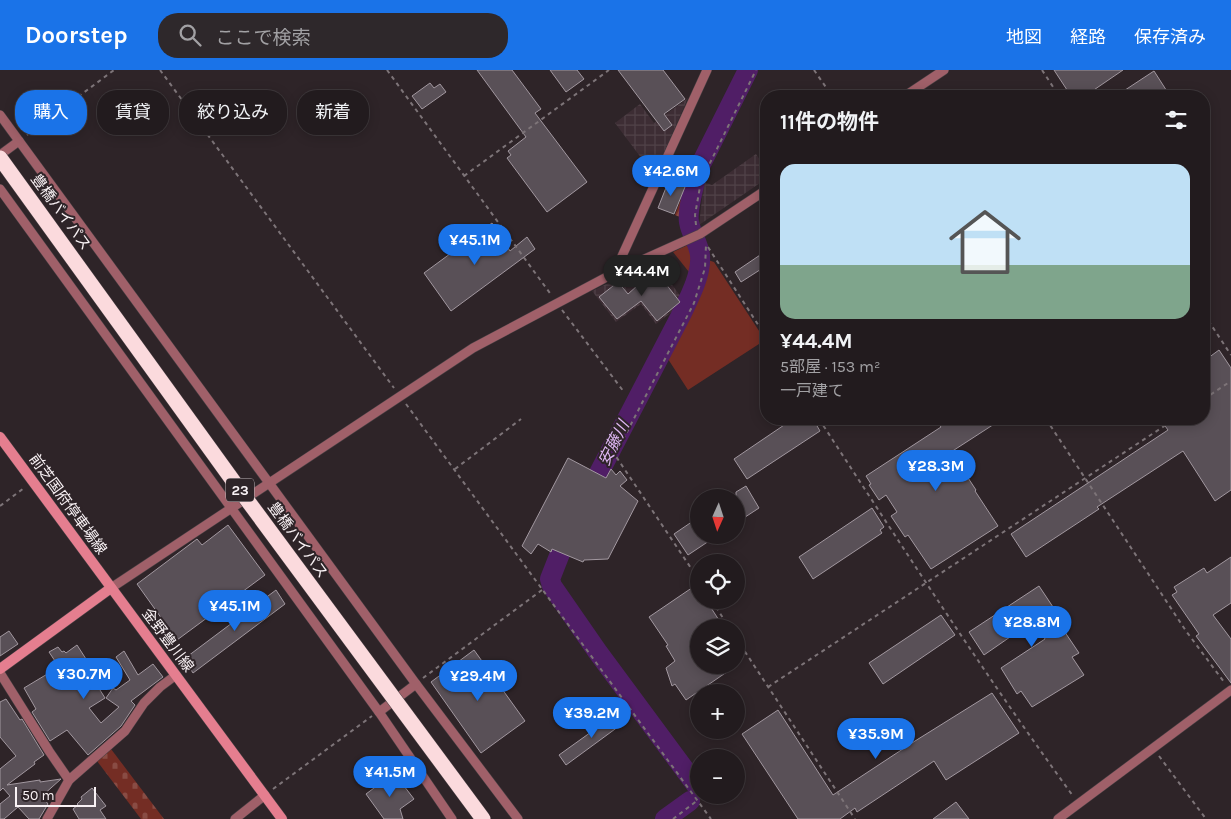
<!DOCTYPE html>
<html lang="ja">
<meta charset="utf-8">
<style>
body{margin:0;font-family:Karla,"Noto Sans JP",sans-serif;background:#2e282b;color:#f1f3f6;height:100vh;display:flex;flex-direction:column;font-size:19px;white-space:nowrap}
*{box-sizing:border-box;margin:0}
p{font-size:16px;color:#a2a1a4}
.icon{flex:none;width:28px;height:28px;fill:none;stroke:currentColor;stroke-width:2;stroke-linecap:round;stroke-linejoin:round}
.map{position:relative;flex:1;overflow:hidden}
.drawer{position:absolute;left:760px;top:20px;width:450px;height:335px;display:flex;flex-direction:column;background:#221b1e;border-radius:20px;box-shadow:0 2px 12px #0003,0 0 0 1px #3f393c}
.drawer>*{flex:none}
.guide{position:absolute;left:15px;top:20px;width:475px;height:45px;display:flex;gap:10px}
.needle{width:32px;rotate:183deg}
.controls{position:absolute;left:690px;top:419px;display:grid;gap:10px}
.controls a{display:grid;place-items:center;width:55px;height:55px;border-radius:50%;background:#221b1e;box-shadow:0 2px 12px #0003,0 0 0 1px #3f393c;font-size:25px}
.scale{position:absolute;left:15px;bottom:12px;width:81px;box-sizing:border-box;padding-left:5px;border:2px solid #f9f2f5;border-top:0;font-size:14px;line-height:18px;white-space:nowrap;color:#f9f2f5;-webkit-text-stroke:4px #2e2428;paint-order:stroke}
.price{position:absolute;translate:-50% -42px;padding:0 11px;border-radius:18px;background:#1a73e8;color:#fff;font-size:16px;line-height:32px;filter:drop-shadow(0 1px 2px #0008)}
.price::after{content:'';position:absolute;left:50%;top:30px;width:15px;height:11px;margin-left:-8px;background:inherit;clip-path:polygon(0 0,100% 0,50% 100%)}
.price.current{background:#222;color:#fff}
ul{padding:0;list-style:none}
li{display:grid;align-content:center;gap:10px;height:265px;padding:0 20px}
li+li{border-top:1px solid #3f393c}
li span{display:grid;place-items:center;height:155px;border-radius:15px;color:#555}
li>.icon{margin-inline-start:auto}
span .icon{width:90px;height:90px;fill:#fffc;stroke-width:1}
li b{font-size:21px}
h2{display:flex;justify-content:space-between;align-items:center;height:60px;padding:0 20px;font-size:21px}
.tag{padding:0 18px;border-radius:20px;background:#221b1e;box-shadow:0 2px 12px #0003,0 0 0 1px #3f393c;font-size:18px;line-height:45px}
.tag.current{background:#1a73e8;color:#fff}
header{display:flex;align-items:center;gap:30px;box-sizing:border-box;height:70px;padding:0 25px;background:#1a73e8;color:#fff}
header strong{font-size:24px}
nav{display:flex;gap:28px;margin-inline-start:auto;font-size:18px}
.search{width:350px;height:45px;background:#2e282b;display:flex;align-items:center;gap:12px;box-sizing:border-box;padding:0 18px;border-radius:20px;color:#a2a1a4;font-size:19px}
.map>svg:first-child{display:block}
</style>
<header>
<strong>Doorstep</strong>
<div class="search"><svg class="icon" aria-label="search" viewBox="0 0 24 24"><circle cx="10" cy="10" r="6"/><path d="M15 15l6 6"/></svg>ここで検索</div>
<nav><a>地図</a><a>経路</a><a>保存済み</a></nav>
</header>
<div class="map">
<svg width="1231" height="749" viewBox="0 0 1231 749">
<defs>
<pattern id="industrial-grid" width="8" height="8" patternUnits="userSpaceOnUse" patternTransform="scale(1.25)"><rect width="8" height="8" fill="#3d2d34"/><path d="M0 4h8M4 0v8" fill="none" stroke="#504248"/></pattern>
<pattern id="forest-firs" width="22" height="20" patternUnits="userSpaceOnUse" patternTransform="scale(1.25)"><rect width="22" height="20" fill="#742d24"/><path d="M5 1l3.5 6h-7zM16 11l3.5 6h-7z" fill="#894c44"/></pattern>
<pattern id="cemetery-stones" width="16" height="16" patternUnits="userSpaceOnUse" patternTransform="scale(1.25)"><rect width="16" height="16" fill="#742d24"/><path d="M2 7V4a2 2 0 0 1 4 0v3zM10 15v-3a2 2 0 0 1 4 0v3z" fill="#894c44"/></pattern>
</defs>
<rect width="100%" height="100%" fill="#2e2428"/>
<!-- industrial -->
<g fill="url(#industrial-grid)">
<path d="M688 28 654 105 615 53 640 34 654 53Z"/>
<path d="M756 84 766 99V109L699 155 704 112 712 115Z"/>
<path d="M654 191 685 232 656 254 641 234 616 252 592 221Z"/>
</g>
<!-- green -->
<g fill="#742d24">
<path d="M694 172 697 183 693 207 673 182Z"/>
<path d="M708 190 714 192 765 270 688 320 668 289C684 257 701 226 708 190Z"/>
</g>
<!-- forest -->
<path fill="url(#forest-firs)" d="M670 93 690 107 686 150 675 145 686 116 669 109 673 102 668 99Z"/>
<!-- cemetery -->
<path fill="url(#cemetery-stones)" d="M111 679 164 749H141L97 691Z"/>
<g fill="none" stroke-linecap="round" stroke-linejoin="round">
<!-- river -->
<g stroke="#501e66" stroke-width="20">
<path d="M586 428 680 247C688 230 702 205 700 185 699 174 691 164 689 152 687 141 695 111 698 100L748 0"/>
<path d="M570 458 550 509 552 516 597 581 699 719"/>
<path d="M665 749 690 731"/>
</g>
</g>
<!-- building -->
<g fill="#595057" stroke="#a298a0">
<path d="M477 0H512L541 39 535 43 587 112 547 142 507 88 511 85 508 81 526 67Z"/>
<path d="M550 0H577L584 9 566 22Z"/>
<path d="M618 0H663L685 29 664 44 672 55 664 61Z"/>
<path d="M1054 0H1123L1085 26H1071Z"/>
<path d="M1154 1 1170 26H1116Z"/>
<path d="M430 13 434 18 440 14 446 22 422 39 412 26Z"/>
<path d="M669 110 685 117 674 144 658 138Z"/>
<path d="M492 153 510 181 527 167 535 179 451 241 424 203Z"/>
<path d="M766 181V196L741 212 735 202Z"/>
<path d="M651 195 680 232 657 251 641 231 617 249 599 227 618 212 628 224 647 207 642 201Z"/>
<path d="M1219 280 1231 298V420L1215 431 1183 381 1097 437 1099 439 1026 487 1011 464 1168 360 1160 349H1204V291Z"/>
<path d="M793 349H813L820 361 747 409 734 389Z"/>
<path d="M935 349H1002L951 382 976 420 975 421 998 456 931 499 908 465 905 467 891 446 897 442 886 425 879 430 869 415 871 414 866 406 941 357Z"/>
<path d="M568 388 606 408 611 399 616 405 620 401 627 410 620 416 638 431 608 489 584 490 583 492 552 479 551 482 538 474 531 484 522 476Z"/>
<path d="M746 416 759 438 736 453V422Z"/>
<path d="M872 438 884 457 880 460 882 463 813 509 799 487Z"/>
<path d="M699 447V465H718L688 485 674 464Z"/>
<path d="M228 455 265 505 177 570 137 514 197 469 202 475Z"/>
<path d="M1231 487V533L1213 545 1231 569V613L1196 566 1199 564 1172 525 1177 522 1174 517 1204 498 1207 503Z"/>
<path d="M699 513V530H706L724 558H699V595H737L686 630 675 614 672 616 666 598 675 591 666 576 668 575 649 547Z"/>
<path d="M1039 516 1053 537 1050 540 1079 583 1072 587 1084 605 1032 637 1021 621 1017 624 1001 598 1045 569 1036 549 984 585 969 562Z"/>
<path d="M276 520 285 534 193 603 184 589Z"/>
<path d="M941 545 955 565 883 614 869 593Z"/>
<path d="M9 561 18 574 0 586V567Z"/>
<path d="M77 575 86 589 74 597 85 618 95 612 105 628 89 638 101 653 119 637 106 628 113 618 116 620 130 610 116 587 124 581 138 605 153 594 163 607 131 631 135 635 121 656 88 685 67 660 50 671 32 642 36 639 24 618 59 597 49 582 58 577 62 582 64 581 66 583Z"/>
<path d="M474 580 525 651 481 683 431 612Z"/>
<path d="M992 623 1019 663 946 710 934 691 857 742 855 738 840 749H798L742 664 778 640 833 725 915 671Z"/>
<path d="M6 629 20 650 22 649 44 685 34 692 35 694 7 715 40 710V712L61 709 42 726 48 734 39 749H29L18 737 4 749H0V734L10 726 3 718 0 721V699L16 686 0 667V632Z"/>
<path d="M619 642 626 651 566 695 559 685Z"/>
<path d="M394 703 414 729 400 739 403 749H384L366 724Z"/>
<path d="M92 718 106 736 100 740 106 749H79L73 739 78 735 77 734 82 729 81 727Z"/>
<path d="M956 732 969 749H933Z"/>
</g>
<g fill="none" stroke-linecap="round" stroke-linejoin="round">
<!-- street casing -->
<g stroke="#4a4145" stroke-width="10">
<g id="street">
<path d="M905 26 944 0"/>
<path d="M0 45 416 614 518 749"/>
<path d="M0 85 19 71"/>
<path d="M0 119 379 642 452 749"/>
<path d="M618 201 622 186 707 0"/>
<path d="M111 518 473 278 618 201 700 164 766 120"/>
<path d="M0 603 49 681 69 710"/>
<path d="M379 642 416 614"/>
<path d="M47 749 69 710 125 661 144 633 160 617 176 605"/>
<path d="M235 749 265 725"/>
<path d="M1058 749 1231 620"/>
</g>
</g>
<!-- secondary casing -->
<g stroke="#4a4145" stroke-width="11">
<g id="secondary">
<path d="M0 367 282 749"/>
<path d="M0 599 111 518"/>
</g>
</g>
<!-- path -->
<g stroke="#7d7478" stroke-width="2" stroke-dasharray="4 4" stroke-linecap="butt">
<path d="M160 0 394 318"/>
<path d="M387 0 552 226"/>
<path d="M814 0 832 26"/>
<path d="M1042 0 1059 26"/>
<path d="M27 65 114 0"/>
<path d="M464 106 609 0"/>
<path d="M696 155 695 145 701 111 756 0"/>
<path d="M708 177 766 267"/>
<path d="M562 240 624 322"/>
<path d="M1204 244 1231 285"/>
<path d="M1204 329 1231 311"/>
<path d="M406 334 711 749"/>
<path d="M819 349C902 476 984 604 1073 726"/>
<path d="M1046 349 1186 561 1224 612"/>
<path d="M455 399 521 349"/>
<path d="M0 436 24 418"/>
<path d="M699 510 615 385 694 233 705 198 706 175"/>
<path d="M712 530 729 558"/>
<path d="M736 568 855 749"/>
<path d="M423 608 542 520"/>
<path d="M768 617 1175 349"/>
<path d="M1159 686 1206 749"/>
<path d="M273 719 372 646"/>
<path d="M673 749 698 730"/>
</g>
<!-- street -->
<use href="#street" stroke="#a06069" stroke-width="9"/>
<!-- secondary -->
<use href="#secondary" stroke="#e57e8f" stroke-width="10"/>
<!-- highway-bridge casing -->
<g stroke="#4a4145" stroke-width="16" stroke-linecap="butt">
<path id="highway-bridge" d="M0 88 239 419 483 749"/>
</g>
<!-- highway-bridge -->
<use href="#highway-bridge" stroke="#fbdadd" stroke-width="15"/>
</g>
<g text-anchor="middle" stroke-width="4" stroke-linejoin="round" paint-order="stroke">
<!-- shield labels -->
<rect fill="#2e2428" stroke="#bcb4b8" stroke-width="1" x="226" y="408.5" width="28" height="23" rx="4"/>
<g font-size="14" font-weight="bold" fill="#f9f2f5">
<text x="240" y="425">23</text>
</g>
<!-- street labels -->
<g font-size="15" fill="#f9f2f5" stroke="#2e2428">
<text transform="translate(61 142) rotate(54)" y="5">豊橋バイパス</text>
<text transform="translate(68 434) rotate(54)" y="5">前芝国府停車場線</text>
<text transform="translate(298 470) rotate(54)" y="5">豊橋バイパス</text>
<text transform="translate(168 570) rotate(53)" y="5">金野豊川線</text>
</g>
<!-- water labels -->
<g font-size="16" font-style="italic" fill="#dfb7f4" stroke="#2e2428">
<text transform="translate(613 373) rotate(-63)" y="6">安藤川</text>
</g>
</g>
</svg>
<div class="controls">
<a><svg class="needle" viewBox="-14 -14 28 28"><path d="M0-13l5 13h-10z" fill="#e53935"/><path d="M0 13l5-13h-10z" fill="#a2a1a4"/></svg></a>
<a><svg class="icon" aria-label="locate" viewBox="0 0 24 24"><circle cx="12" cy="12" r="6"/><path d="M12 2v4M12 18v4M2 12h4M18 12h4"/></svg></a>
<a><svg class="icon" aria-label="layers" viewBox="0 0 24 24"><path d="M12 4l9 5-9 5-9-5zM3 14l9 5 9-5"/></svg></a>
<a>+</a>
<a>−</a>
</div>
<div class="scale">50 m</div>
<b class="price" style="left:671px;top:127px">¥42.6M</b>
<b class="price" style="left:475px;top:196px">¥45.1M</b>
<b class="price current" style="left:642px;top:227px">¥44.4M</b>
<b class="price" style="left:936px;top:422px">¥28.3M</b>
<b class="price" style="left:235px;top:562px">¥45.1M</b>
<b class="price" style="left:1032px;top:578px">¥28.8M</b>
<b class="price" style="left:84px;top:630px">¥30.7M</b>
<b class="price" style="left:478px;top:632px">¥29.4M</b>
<b class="price" style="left:592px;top:669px">¥39.2M</b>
<b class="price" style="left:876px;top:690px">¥35.9M</b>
<b class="price" style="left:390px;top:728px">¥41.5M</b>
<div class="guide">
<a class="tag current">購入</a>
<a class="tag">賃貸</a>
<a class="tag">絞り込み</a>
<a class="tag">新着</a>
</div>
<section class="drawer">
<h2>11件の物件<svg class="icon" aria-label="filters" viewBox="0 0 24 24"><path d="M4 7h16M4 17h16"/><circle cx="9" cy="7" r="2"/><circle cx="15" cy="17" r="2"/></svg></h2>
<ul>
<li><span style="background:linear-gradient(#bfe0f5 65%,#7fa58c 0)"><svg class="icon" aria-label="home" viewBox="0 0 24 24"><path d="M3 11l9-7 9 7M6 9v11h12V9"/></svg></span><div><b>¥44.4M</b><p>5部屋 · 153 m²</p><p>一戸建て</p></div></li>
</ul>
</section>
</div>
